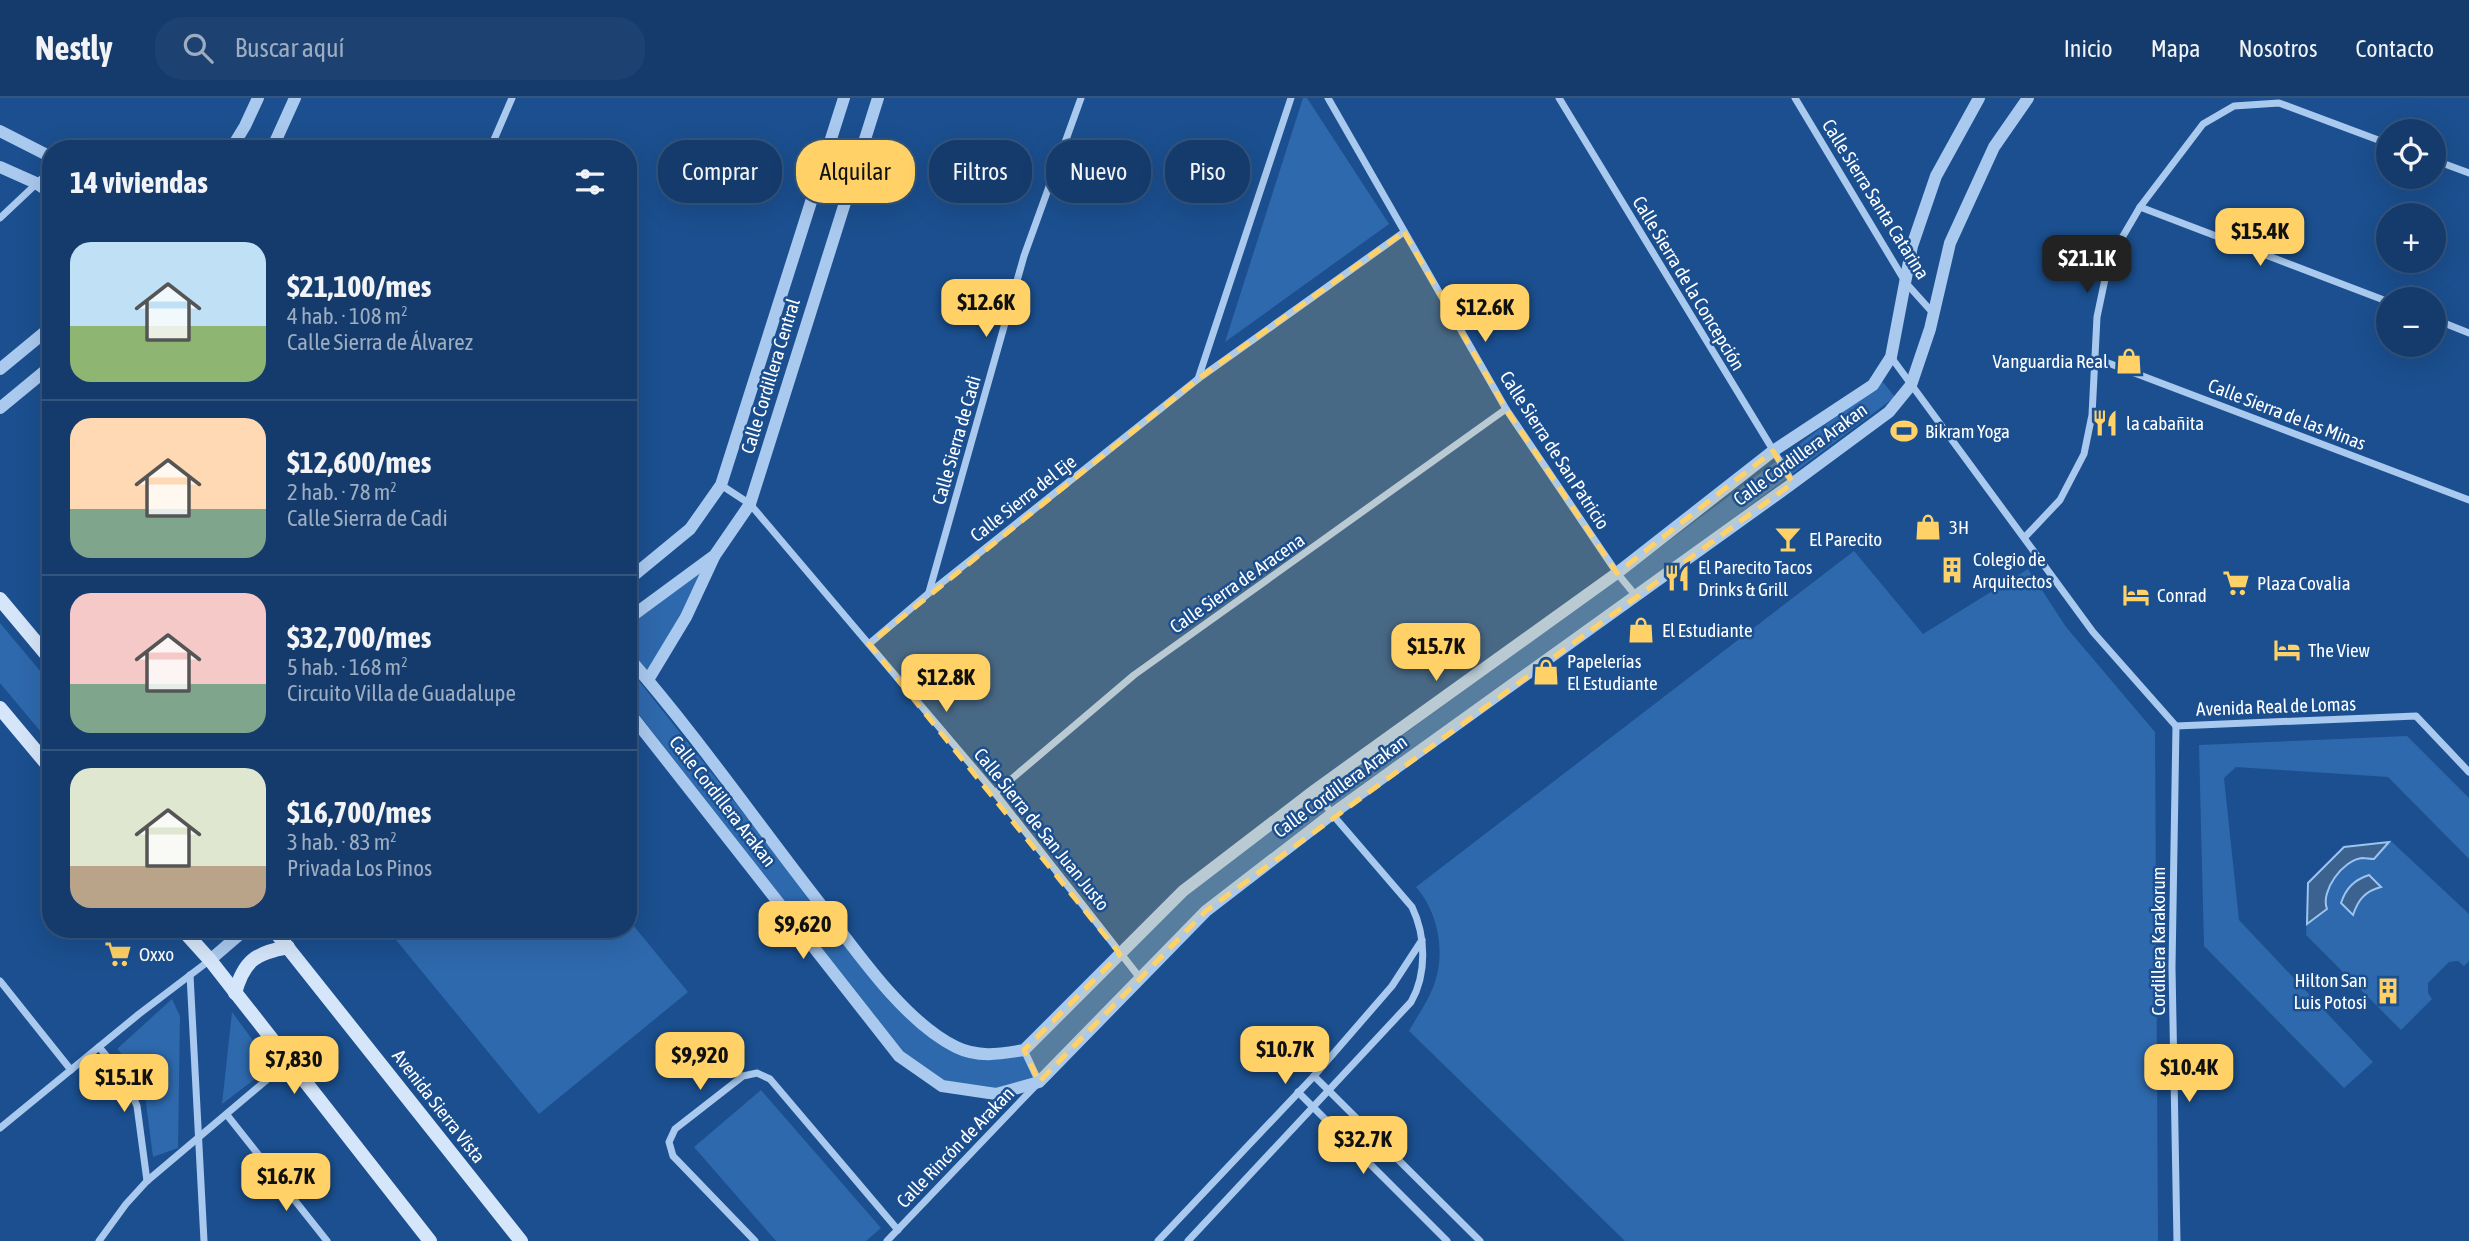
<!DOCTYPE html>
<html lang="es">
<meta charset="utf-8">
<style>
body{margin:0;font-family:"Asap Condensed",sans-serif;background:#1d4271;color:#f1f3f6;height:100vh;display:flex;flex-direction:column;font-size:26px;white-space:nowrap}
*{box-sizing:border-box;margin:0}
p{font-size:23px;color:#9dadc1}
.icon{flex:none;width:38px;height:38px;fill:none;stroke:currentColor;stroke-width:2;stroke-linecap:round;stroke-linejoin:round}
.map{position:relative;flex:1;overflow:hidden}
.side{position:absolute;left:42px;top:42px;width:595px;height:798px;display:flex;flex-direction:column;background:#143b6b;border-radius:28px;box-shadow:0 7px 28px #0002,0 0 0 2px #33557e}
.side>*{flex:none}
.hud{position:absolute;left:658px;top:42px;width:665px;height:63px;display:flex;gap:14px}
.tools{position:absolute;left:2376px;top:21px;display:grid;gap:14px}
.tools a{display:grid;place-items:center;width:70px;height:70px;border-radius:50%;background:#143b6b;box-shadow:0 7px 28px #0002,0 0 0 2px #33557e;font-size:35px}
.price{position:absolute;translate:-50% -60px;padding:0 16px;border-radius:14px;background:#ffd166;color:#111;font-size:23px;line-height:46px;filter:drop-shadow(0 2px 4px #0008)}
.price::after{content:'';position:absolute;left:50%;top:42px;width:21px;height:16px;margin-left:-10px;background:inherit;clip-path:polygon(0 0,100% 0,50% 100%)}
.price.active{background:#222;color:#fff}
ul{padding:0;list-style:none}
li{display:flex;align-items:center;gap:21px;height:175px;padding:0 28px}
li+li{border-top:2px solid #33557e}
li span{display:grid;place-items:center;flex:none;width:196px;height:140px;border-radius:21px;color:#555}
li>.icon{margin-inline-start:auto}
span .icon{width:84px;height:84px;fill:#fffc;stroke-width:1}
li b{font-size:30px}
h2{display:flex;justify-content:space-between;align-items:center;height:84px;padding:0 28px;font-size:30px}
.pill{padding:0 24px;border-radius:28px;background:#143b6b;box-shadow:0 7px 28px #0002,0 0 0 2px #33557e;font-size:24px;line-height:63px}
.pill.active{background:#ffd166;color:#111}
header{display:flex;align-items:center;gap:42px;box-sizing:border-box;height:98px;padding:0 35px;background:#143b6b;border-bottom:2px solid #33557e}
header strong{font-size:33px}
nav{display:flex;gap:38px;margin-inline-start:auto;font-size:24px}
.search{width:490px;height:63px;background:#1d4271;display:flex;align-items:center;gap:18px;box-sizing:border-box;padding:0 24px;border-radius:28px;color:#9dadc1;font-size:26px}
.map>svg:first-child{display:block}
</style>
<header>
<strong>Nestly</strong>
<div class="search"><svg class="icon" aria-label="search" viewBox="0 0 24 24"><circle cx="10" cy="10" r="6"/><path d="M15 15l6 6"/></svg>Buscar aquí</div>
<nav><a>Inicio</a><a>Mapa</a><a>Nosotros</a><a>Contacto</a></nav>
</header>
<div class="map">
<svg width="2469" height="1143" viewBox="0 0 2469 1143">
<rect width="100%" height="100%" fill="#1b4f8f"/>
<!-- green -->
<g fill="#2e69ad">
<path d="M1303 0H1307L1389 126 1225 244Z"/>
<path d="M1883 284 1895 299 1628 499 1203 808 1037 983 996 993 942 985 899 955 628 602V569L898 910 964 956 1030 954 1192 790 1616 482Z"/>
<path d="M1854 453 1923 536 2028 471 2066 529 2155 634 2158 1143H1625L1409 933C1416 920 1425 908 1431 894 1447 861 1440 816 1416 789Z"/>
<path d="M715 457 648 582 628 559V521Z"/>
<path d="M0 525 51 586V646L0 585Z"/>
<path d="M2407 638 2469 700V761L2388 679 2236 669 2224 680 2239 822 2373 964 2344 990 2204 848 2199 647Z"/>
<path d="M2392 744 2469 816V863L2464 868 2458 863 2449 864 2428 885V895L2432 901 2401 932 2306 837 2308 785 2344 749Z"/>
<path d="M628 821 688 894 539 1016 387 831H628Z"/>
<path d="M172 901 180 918 178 1050 153 1059 145 997 133 968 117 951Z"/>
<path d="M232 914 272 968 222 1006Z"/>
<path d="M761 992 881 1130 866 1143H776L694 1049Z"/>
</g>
<!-- water -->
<g fill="#3c6290" stroke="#9cc4f0" stroke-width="2">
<path d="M2389 744 2374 761C2370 761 2366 760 2362 760 2343 762 2320 793 2327 811L2307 826 2308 785 2344 749Z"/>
<path d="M2369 777 2381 789C2365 793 2358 802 2353 817L2341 805C2346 790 2354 782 2369 777Z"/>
</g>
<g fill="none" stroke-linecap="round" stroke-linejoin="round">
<!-- minor -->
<g stroke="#a9c9ee" stroke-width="7">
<path d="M1328 0 1506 311 1617 475 1636 498"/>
<path d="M1559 0 1793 385"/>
<path d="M1795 0 1906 185 1933 215"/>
<path d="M490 51 512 0"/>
<path d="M2434 62 2469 75"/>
<path d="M2140 109 2389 204"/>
<path d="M0 120 51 72"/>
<path d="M2434 221 2469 235"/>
<path d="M1891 259 2093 534 2176 628"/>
<path d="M2095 260 2469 402"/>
<path d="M1198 281 1291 0"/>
<path d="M721 387 750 406 995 695 1140 880"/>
<path d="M2025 439 2060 402 2084 356 2092 317 2097 219 2109 162 2140 109 2203 26 2234 8 2279 5 2389 46"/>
<path d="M929 494 1024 158 1081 0"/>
<path d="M869 546 929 495 1198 281 1404 134"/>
<path d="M2176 628 2172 869 2177 1143"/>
<path d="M2176 628 2416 618 2469 674"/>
<path d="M995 695 1134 577 1506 311"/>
<path d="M190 877 204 1143"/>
<path d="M0 883 71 972"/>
<path d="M99 949 125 980 137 1008 147 1083"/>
<path d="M1314 978 1480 1143"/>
<path d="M1298 994 1447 1143"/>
<path d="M227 1017 327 1143"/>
<path d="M0 1030 139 916 210 862"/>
<path d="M99 1143 126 1106 147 1083 289 963"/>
<path d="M755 1143 673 1058 669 1044 675 1031 743 978 757 975 770 981 898 1132"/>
<path d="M887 1143 1039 984 1024 952"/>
<path d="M1158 1143 1314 978 1392 888 1422 842"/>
<path d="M1188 1143 1411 904C1427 876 1426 838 1412 809L1332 716 1315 692"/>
</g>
<!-- tertiary -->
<g stroke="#a9c9ee" stroke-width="12">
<path d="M0 33 51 59"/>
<path d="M231 51 245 28 258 0"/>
<path d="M270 51 276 42 295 0"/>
<path d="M0 69 36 85 51 95"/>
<path d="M0 271 51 229"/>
<path d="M0 310 51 268"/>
<path d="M628 482 690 431 721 387 844 0"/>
<path d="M628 521 715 457 750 406 878 0"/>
<path d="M628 559C696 637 755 722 818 803 854 850 903 923 956 949 978 960 1000 956 1024 952L1183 793 1315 692 1617 475 1773 353 1873 287 1891 259 1912 148 1936 78 1979 0"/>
<path d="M648 582 686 519 714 459"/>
<path d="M628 613 899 958 942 988 996 996 1039 984 1206 813 1332 716 1793 385 1889 314 1911 287 1930 231 1950 145 1994 49 2028 0"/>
<path d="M210 862 246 831"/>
</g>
<!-- secondary -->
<g stroke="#d6e6fa" stroke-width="14">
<path d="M0 501 51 562"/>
<path d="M0 610 51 671"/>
<path d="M182 831 210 862 430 1143"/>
<path d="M273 831 521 1143"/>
<path d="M235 895C244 862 256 855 288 849"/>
</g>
</g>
<!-- marked area -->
<path fill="#ffd166" fill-opacity="0.2" stroke="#ffd166" stroke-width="5" stroke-dasharray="14 9" stroke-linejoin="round" d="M1404 134 1506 311 1617 475 1773 353 1793 385 1206 813 1039 984 1024 952 1120 856 869 546 1198 281Z"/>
<!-- icons -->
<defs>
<g id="shop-bare" transform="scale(2.1)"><path d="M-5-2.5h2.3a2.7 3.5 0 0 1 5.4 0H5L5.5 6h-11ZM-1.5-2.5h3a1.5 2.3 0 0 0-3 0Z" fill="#ffd166" stroke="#1b4f8f" stroke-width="2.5" paint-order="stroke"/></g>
<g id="restaurant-bare" transform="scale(2.1)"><path d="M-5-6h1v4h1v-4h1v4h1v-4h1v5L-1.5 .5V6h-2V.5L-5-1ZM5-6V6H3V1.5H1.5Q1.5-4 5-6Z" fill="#ffd166" stroke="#1b4f8f" stroke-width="2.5" paint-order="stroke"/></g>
<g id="stadium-bare" transform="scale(2.1)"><path d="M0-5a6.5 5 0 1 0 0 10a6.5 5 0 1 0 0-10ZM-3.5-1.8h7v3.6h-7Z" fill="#ffd166" stroke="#1b4f8f" stroke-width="2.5" paint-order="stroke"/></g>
<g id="bar-bare" transform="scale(2.1)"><path d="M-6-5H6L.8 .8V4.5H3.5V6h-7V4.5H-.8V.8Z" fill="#ffd166" stroke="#1b4f8f" stroke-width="2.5" paint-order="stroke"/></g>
<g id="building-bare" transform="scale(2.1)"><path d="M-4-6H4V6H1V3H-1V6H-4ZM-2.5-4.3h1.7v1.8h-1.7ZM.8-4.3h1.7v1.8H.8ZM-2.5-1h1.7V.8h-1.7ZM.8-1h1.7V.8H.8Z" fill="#ffd166" stroke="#1b4f8f" stroke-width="2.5" paint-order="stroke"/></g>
<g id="supermarket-bare" transform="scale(2.1)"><path d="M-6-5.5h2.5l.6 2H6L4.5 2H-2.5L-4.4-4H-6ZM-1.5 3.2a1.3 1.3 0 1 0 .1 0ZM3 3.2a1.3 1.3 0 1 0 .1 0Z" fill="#ffd166" stroke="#1b4f8f" stroke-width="2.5" paint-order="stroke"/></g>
<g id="hotel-bare" transform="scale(2.1)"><path d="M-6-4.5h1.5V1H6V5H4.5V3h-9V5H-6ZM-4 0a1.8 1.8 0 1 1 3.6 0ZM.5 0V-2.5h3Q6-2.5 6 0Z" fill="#ffd166" stroke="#1b4f8f" stroke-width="2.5" paint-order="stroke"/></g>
</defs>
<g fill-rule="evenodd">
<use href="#shop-bare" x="2129" y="263"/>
<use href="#restaurant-bare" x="2105" y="325"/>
<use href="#stadium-bare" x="1904" y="333"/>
<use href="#shop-bare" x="1928" y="429"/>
<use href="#bar-bare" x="1788" y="441"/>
<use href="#building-bare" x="1952" y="472"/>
<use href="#restaurant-bare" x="1677" y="480"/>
<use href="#supermarket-bare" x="2236" y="485"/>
<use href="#hotel-bare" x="2136" y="497"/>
<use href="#shop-bare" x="1641" y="532"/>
<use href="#hotel-bare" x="2287" y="552"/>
<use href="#shop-bare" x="1546" y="574"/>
<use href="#supermarket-bare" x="118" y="856"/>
<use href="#building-bare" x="2388" y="893"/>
</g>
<g text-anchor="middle" stroke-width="5" stroke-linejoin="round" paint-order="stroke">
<!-- street labels -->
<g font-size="19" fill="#fff" stroke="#1b4f8f">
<text transform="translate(1876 101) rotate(58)" y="7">Calle Sierra Santa Catarina</text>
<text transform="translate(1689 185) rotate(59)" y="7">Calle Sierra de la Concepción</text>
<text transform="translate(770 278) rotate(-73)" y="7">Calle Cordillera Central</text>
<text transform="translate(2287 316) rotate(21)" y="7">Calle Sierra de las Minas</text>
<text transform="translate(956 342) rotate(-74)" y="7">Calle Sierra de Cadi</text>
<text transform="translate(1555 352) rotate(57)" y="7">Calle Sierra de San Patricio</text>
<text transform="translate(1800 356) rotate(-36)" y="7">Calle Cordillera Arakan</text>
<text transform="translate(1023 400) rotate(-38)" y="7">Calle Sierra del Eje</text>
<text transform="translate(1237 485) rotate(-35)" y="7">Calle Sierra de Aracena</text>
<text transform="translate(2276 608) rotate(-2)" y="7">Avenida Real de Lomas</text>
<text transform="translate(1340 688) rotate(-36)" y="7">Calle Cordillera Arakan</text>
<text transform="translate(723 703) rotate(52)" y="7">Calle Cordillera Arakan</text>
<text transform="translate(1042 731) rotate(51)" y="7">Calle Sierra de San Juan Justo</text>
<text transform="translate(2158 843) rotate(-90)" y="7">Cordillera Karakorum</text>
<text transform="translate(439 1008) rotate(52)" y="7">Avenida Sierra Vista</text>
<text transform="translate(955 1049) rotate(-46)" y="7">Calle Rincón de Arakan</text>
</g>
<!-- poi labels -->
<g font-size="19" fill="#fff" stroke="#1b4f8f" text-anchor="start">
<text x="2108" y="270" text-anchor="end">Vanguardia Real</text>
<text x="2126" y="332">la cabañita</text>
<text x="1925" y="340">Bikram Yoga</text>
<text x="1949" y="436">3H</text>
<text x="1809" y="448">El Parecito</text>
<text x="1973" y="468">Colegio de<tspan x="1973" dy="22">Arquitectos</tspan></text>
<text x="1698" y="476">El Parecito Tacos<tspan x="1698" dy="22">Drinks &amp; Grill</tspan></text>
<text x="2257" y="492">Plaza Covalia</text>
<text x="2157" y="504">Conrad</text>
<text x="1662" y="539">El Estudiante</text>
<text x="2308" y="559">The View</text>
<text x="1567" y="570">Papelerías<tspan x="1567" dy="22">El Estudiante</tspan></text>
<text x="139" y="863">Oxxo</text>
<text x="2367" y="889" text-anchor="end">Hilton San<tspan x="2367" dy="22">Luis Potosi</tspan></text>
</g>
</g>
</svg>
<div class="tools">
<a><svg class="icon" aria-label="locate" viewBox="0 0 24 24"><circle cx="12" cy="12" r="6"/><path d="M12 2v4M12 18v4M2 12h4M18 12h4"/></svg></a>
<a>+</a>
<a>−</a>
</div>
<b class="price" style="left:2260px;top:170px">$15.4K</b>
<b class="price active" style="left:2087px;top:197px">$21.1K</b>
<b class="price" style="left:986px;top:241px">$12.6K</b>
<b class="price" style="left:1485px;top:246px">$12.6K</b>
<b class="price" style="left:1436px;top:585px">$15.7K</b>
<b class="price" style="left:946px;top:616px">$12.8K</b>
<b class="price" style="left:803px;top:863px">$9,620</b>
<b class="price" style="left:1285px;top:988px">$10.7K</b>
<b class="price" style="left:700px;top:994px">$9,920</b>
<b class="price" style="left:294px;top:998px">$7,830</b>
<b class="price" style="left:2189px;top:1006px">$10.4K</b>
<b class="price" style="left:124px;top:1016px">$15.1K</b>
<b class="price" style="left:1363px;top:1078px">$32.7K</b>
<b class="price" style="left:286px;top:1115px">$16.7K</b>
<div class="hud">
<a class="pill">Comprar</a>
<a class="pill active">Alquilar</a>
<a class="pill">Filtros</a>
<a class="pill">Nuevo</a>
<a class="pill">Piso</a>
</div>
<section class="side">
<h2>14 viviendas<svg class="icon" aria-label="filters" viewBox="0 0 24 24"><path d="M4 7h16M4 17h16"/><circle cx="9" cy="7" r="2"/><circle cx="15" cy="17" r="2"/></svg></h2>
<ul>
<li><span style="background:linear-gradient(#bfe0f5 60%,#8fb573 0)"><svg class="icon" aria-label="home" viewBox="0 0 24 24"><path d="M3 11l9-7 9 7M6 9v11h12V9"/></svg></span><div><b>$21,100/mes</b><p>4 hab. · 108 m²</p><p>Calle Sierra de Álvarez</p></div></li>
<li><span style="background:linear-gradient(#ffd9b3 65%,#7fa58c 0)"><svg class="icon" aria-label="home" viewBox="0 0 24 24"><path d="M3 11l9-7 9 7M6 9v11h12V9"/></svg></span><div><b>$12,600/mes</b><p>2 hab. · 78 m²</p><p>Calle Sierra de Cadi</p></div></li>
<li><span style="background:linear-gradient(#f6c9c9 65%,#7fa58c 0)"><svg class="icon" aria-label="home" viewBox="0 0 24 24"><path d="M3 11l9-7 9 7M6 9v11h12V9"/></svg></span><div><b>$32,700/mes</b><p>5 hab. · 168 m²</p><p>Circuito Villa de Guadalupe</p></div></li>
<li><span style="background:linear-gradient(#dfe7d0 70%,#b9a48a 0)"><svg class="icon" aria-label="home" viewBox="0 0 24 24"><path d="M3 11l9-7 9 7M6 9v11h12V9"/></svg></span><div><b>$16,700/mes</b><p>3 hab. · 83 m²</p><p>Privada Los Pinos</p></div></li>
</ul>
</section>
</div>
